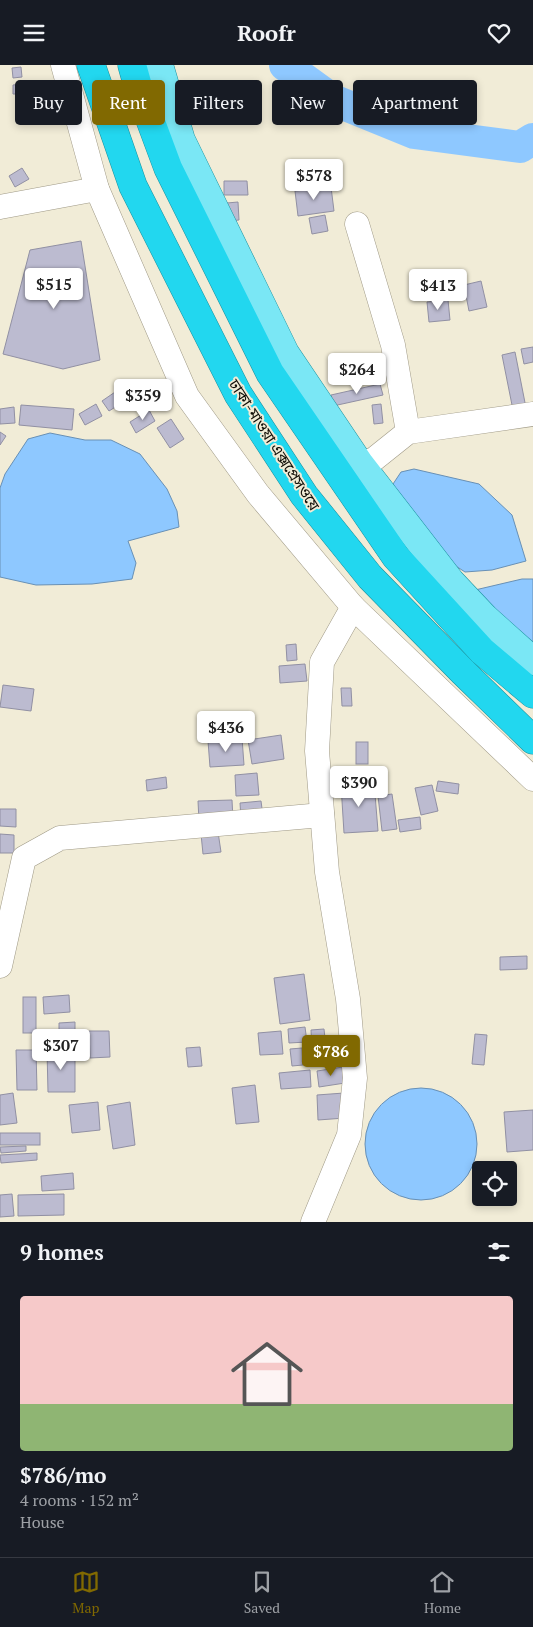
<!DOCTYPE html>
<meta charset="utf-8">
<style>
body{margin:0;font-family:"PT Serif","Noto Sans Bengali",serif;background:#20242c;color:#f1f3f6;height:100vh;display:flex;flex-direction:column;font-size:19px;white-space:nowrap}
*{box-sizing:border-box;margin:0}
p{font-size:16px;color:#9ea1a6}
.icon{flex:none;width:28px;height:28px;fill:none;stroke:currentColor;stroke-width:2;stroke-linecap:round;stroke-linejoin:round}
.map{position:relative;height:1157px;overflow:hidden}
.panel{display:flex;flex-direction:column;background:#171b24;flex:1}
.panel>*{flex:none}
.guide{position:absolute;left:15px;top:15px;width:504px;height:45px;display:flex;gap:10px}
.controls{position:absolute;left:472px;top:1096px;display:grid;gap:10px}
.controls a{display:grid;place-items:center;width:45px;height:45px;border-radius:5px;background:#171b24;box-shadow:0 2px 8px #0003;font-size:25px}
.price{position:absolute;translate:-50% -42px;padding:0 11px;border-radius:5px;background:#fff;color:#222;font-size:16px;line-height:32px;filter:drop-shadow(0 1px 2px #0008)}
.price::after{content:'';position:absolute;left:50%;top:30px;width:15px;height:11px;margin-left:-8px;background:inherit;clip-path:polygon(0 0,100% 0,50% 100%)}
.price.active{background:#816901;color:#fff}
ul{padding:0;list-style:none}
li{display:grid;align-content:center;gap:10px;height:265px;padding:0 20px}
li+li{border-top:1px solid #363941}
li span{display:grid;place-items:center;height:155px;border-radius:5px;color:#555}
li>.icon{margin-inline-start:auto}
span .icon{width:90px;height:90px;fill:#fffc;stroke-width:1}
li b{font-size:21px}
h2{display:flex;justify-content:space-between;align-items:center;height:60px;padding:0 20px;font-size:21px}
.pill{padding:0 18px;border-radius:5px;background:#171b24;box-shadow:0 2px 8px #0003;font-size:18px;line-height:45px}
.pill.active{background:#816901;color:#fff}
header{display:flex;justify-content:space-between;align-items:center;height:65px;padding:0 20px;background:#171b24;font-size:22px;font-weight:600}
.tabs{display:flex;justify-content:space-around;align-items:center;height:70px;border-top:1px solid #363941;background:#171b24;font-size:14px;color:#9ea1a6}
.tabs a{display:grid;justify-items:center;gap:2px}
.tabs .active{color:#816901}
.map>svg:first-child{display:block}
</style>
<header><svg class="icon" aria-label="menu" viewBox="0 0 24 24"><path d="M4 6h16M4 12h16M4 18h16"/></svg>Roofr<svg class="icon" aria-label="heart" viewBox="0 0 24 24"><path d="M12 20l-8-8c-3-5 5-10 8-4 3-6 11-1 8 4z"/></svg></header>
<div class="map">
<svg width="533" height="1157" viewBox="0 0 533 1157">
<rect width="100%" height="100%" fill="#f1ecd7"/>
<!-- water -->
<g fill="#8ec8ff" stroke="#6890b5">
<path d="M50 368 85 375H111L140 389 167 424 177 446 179 462 128 476 136 498 132 514 92 519 36 520 0 512V423L5 409 28 374Z"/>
<path d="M414 404 479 419 512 450 526 496 492 505 465 507 442 492 394 434 393 419 401 407Z"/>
<path d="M522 514H533V586L475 525Z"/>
<circle cx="421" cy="1079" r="56"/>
</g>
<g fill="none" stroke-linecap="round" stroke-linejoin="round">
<!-- river -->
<path stroke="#8ec8ff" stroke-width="32" d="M285 0 333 35 414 68 520 82 533 74"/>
</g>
<!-- building -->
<g fill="#bcbbd0" stroke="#9190a3">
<path d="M21 2 22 12 13 13 12 3Z"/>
<path d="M22 19V29H13V20Z"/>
<path d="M234 30 236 52 218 53 216 32Z"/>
<path d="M22 103 29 114 15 122 9 111Z"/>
<path d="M224 116H247L248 130H224Z"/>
<path d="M331 122 334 146 298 151 295 126Z"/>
<path d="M238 137 239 155 217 157 216 139Z"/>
<path d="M325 150 328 166 312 169 309 153Z"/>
<path d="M81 176 100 295 63 304 3 289 30 185Z"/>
<path d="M481 216 487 242 469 246 464 220Z"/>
<path d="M448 235 450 255 429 257 427 237Z"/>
<path d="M533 282V297L524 299 521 284Z"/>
<path d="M515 287 529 358 516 360 502 290Z"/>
<path d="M380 319 383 330 333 341 331 330Z"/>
<path d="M118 325 125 336 109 346 102 336Z"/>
<path d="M96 339 102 351 85 360 79 349Z"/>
<path d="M381 339 383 358 374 359 372 340Z"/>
<path d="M21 340 74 344 72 365 19 360Z"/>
<path d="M14 342 15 358 0 359V344Z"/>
<path d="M149 345 155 356 136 368 130 357Z"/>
<path d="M171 354 184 374 170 383 157 363Z"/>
<path d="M0 367 6 371 0 380Z"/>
<path d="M296 579 297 595 287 596 286 580Z"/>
<path d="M305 599 307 616 280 618 279 601Z"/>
<path d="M3 620 34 624 31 646 0 642Z"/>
<path d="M341 623H351L352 641H342Z"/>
<path d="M281 670 284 694 252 699 248 675Z"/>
<path d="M242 673 244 700 210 702 208 676Z"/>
<rect x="356" y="677" width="12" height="22"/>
<path d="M257 708 259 730 236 731 235 710Z"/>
<path d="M166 712 167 723 147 726 146 715Z"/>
<path d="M438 716 459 719 458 729 436 726Z"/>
<path d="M374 717 378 766 344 768 341 720Z"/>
<path d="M432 720 438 746 421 750 415 723Z"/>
<path d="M392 729 397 764 382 766 378 731Z"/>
<path d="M232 735 233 755 199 756 198 736Z"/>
<path d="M261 736 263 751 241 753 240 738Z"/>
<path d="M0 744H16V762L0 761Z"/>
<path d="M420 752 421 764 400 767 398 755Z"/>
<path d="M218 767 221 787 203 789 201 769Z"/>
<path d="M0 769 14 770V788H0Z"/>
<path d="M527 891V904L500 905V892Z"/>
<path d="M304 909 310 955 280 959 274 913Z"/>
<path d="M69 930 70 947 44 949 43 932Z"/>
<rect x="23" y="932" width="13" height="36"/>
<path d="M75 957V970H59V958Z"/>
<path d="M305 962 307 977 289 978 288 964Z"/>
<path d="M324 964 326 983 312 984 311 965Z"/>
<path d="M89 966H109L110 992 90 993Z"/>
<path d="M281 966 283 989 260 990 258 968Z"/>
<path d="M475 969 487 970 484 1000 472 999Z"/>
<path d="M200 982 202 1001 188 1002 186 983Z"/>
<path d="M302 983 303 1000 292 1001 290 984Z"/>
<path d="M75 984V1027H48L47 985Z"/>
<path d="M16 985H36L37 1025H17Z"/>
<path d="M343 1002 345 1018 319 1022 317 1006Z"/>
<path d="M310 1005 311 1022 281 1024 279 1008Z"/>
<path d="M255 1020 259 1057 236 1059 232 1023Z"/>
<path d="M13 1028 17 1058 0 1060V1030Z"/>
<path d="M344 1028 345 1053 318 1055 317 1030Z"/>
<path d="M98 1037 100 1065 72 1068 69 1040Z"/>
<path d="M130 1037 135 1080 113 1084 107 1041Z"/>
<path d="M533 1045V1085L507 1087 504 1047Z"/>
<rect x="0" y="1068" width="40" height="12"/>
<path d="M26 1081V1086L1 1088 0 1082Z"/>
<path d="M37 1088V1095L1 1098 0 1090Z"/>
<path d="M73 1108 74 1124 42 1126 41 1111Z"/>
<path d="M12 1129 14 1151 0 1152V1130Z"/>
<path d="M64 1129V1150L18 1151V1130Z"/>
</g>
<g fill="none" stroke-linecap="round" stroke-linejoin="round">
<!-- minor casing -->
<g stroke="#9f9986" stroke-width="25">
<g id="minor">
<path d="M63 0 97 124 187 331 258 429 353 542 533 714"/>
<path d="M0 142 97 124"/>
<path d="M357 159 393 280 408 367"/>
<path d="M359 398 373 395 408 367 533 349"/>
<path d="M0 901 24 793 60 773 322 750"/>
<path d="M313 1157 349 1070 355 1013 348 934 327 807 317 686 322 597 353 542"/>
</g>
</g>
<!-- major casing -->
<g stroke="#1c919e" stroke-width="29">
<path id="major" d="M159 0 181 75 285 288 359 398 451 517 485 553 533 596"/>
</g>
<!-- highway casing -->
<g stroke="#1c919e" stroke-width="29">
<g id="highway">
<path d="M91 0 133 121 238 329 304 430 370 512 463 607 533 675"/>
<path d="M132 0 139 25 168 103 270 308 396 492 482 586 533 629"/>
</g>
</g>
<!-- minor -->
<use href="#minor" stroke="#fff" stroke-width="24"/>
<!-- major -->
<use href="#major" stroke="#7ae7f5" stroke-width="28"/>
<!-- highway -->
<use href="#highway" stroke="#22d7ef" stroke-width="28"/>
</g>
<g text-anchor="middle" stroke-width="4" stroke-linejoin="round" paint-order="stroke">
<!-- street labels -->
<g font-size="15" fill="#110f08" stroke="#f1ecd7">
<text transform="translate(274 380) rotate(57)" y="5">ঢাকা-মাওয়া এক্সপ্রেসওয়ে</text>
</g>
</g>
</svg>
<div class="controls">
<a><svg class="icon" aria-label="locate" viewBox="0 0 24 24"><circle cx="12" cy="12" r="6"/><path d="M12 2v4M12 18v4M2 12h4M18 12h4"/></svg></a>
</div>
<b class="price" style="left:314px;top:136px">$578</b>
<b class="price" style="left:54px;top:245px">$515</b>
<b class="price" style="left:438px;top:246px">$413</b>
<b class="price" style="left:357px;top:330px">$264</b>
<b class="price" style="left:143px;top:356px">$359</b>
<b class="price" style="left:226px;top:688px">$436</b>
<b class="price" style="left:359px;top:743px">$390</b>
<b class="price" style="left:61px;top:1006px">$307</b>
<b class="price active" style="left:331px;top:1012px">$786</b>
<div class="guide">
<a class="pill">Buy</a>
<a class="pill active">Rent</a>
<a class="pill">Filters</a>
<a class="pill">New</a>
<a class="pill">Apartment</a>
</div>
</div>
<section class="panel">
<h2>9 homes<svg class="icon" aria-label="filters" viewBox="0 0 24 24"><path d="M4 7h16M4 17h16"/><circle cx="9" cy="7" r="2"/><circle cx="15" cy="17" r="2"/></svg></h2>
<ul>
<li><span style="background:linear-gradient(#f6c9c9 70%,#8fb573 0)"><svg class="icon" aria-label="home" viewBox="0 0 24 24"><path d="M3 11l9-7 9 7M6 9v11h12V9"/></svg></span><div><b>$786/mo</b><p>4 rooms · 152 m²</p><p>House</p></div></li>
</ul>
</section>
<nav class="tabs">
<a class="active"><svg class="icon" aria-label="map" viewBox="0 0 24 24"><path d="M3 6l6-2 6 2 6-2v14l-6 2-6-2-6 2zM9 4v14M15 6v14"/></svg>Map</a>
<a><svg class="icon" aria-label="saved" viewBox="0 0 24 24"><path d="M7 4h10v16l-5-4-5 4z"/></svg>Saved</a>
<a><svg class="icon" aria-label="home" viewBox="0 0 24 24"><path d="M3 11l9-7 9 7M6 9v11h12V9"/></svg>Home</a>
</nav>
